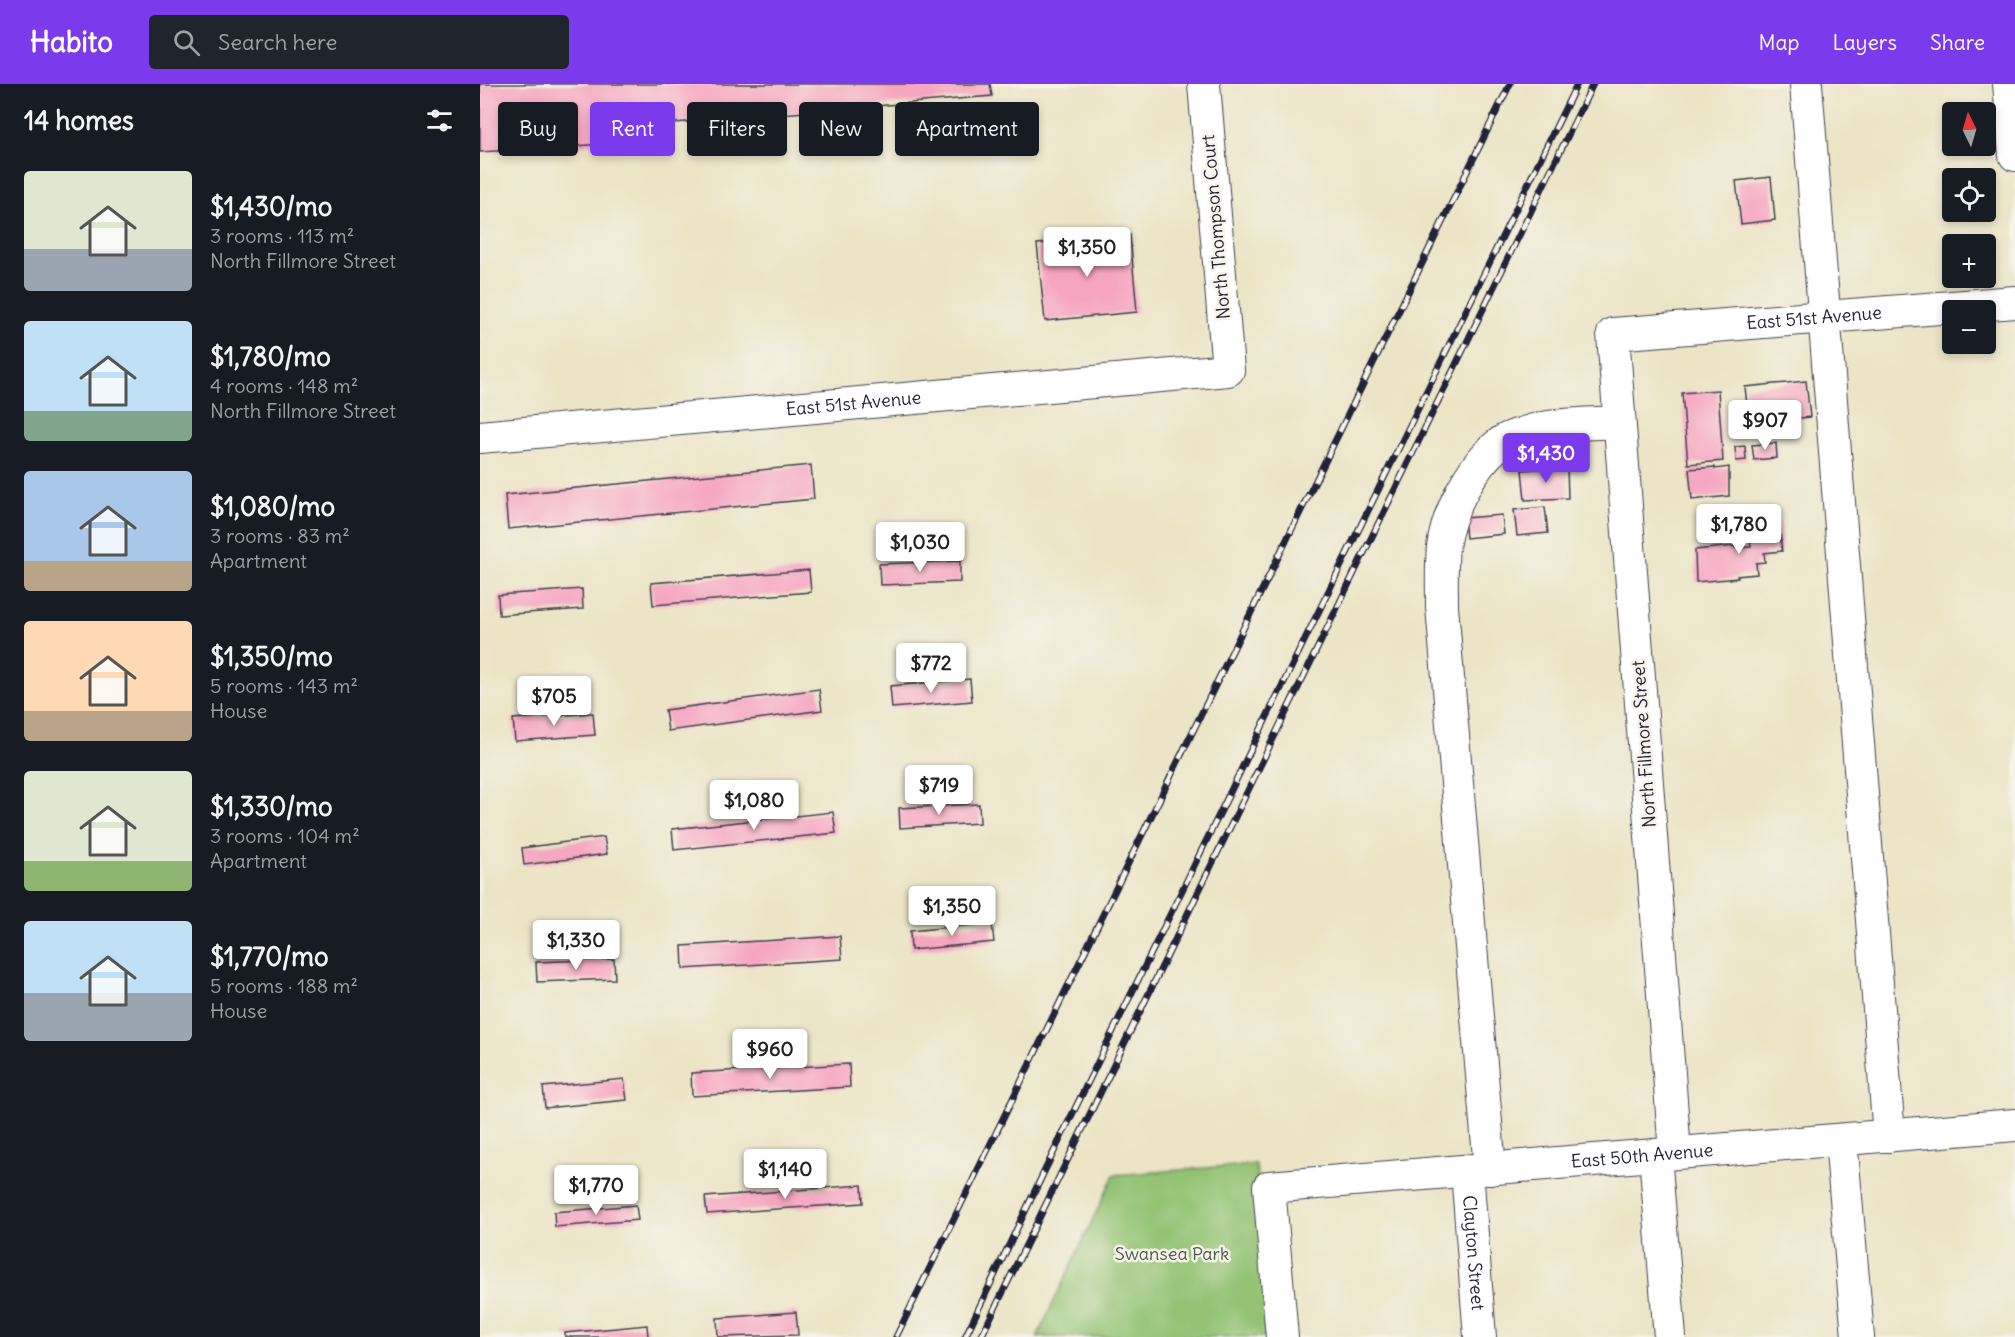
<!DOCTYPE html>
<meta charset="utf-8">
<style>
body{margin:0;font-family:Delius,sans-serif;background:#20242c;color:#f1f3f6;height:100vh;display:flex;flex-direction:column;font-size:22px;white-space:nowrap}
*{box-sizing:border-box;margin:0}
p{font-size:20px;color:#9ea1a6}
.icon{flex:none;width:33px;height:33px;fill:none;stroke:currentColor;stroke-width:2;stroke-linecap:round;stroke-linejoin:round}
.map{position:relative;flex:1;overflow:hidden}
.drawer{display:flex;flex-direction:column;background:#171b24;width:480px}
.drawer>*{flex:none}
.banner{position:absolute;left:18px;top:18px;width:570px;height:54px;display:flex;gap:12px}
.needle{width:39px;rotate:355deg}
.fabs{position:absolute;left:1462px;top:18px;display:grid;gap:12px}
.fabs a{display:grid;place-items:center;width:54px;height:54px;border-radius:6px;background:#171b24;box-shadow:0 3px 9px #0003;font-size:30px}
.price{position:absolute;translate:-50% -51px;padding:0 14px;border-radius:6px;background:#fff;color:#222;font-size:20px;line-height:39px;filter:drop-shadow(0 2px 3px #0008)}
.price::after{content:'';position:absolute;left:50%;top:36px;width:18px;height:14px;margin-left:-9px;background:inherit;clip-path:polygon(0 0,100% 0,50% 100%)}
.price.selected{background:#7c3aed;color:#fff}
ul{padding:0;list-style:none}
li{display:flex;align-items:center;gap:18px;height:150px;padding:0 24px}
li span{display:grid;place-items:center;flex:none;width:168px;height:120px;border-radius:6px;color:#555}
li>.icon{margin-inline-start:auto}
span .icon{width:72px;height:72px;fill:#fffc;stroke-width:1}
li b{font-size:26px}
h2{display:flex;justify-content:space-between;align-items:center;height:72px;padding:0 24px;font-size:26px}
.tag{padding:0 21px;border-radius:6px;background:#171b24;box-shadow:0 3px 9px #0003;font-size:21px;line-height:54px}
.tag.selected{background:#7c3aed;color:#fff}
header{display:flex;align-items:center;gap:36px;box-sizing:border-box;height:84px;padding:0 30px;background:#7c3aed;color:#fff}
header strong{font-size:28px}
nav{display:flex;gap:33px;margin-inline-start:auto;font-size:21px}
.search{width:420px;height:54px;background:#20242c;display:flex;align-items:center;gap:15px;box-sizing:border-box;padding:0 21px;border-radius:6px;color:#9ea1a6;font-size:22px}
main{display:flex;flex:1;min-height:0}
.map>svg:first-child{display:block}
</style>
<header>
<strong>Habito</strong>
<div class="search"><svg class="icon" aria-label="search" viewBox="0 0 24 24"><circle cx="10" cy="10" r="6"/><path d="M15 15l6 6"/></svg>Search here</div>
<nav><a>Map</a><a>Layers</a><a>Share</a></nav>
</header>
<main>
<section class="drawer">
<h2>14 homes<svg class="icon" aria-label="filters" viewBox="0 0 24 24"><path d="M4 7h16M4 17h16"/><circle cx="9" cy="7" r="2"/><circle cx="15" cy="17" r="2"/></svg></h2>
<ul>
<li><span style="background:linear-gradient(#dfe7d0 65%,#9aa5b1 0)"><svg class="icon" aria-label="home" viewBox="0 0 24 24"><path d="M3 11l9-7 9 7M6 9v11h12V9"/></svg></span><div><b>$1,430/mo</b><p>3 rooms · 113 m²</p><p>North Fillmore Street</p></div></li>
<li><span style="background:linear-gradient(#bfe0f5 75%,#7fa58c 0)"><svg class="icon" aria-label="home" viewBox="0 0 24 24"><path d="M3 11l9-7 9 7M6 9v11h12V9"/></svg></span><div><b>$1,780/mo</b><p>4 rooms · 148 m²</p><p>North Fillmore Street</p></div></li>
<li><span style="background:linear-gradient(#a9c7e8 75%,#b9a48a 0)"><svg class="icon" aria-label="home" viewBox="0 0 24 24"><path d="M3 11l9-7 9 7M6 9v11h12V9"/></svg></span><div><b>$1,080/mo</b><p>3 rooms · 83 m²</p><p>Apartment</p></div></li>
<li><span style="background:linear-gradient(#ffd9b3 75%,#b9a48a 0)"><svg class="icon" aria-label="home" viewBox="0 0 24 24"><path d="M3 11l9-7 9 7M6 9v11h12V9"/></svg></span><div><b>$1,350/mo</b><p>5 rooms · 143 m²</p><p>House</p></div></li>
<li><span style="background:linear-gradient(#dfe7d0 75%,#8fb573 0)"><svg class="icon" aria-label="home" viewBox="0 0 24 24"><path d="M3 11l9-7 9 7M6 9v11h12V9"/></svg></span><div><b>$1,330/mo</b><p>3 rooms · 104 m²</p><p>Apartment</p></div></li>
<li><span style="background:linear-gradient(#bfe0f5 60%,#9aa5b1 0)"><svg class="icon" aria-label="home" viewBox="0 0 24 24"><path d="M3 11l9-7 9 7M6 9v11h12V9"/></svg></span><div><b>$1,770/mo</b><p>5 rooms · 188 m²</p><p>House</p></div></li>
</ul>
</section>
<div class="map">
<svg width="1535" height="1253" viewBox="0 0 1535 1253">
<rect width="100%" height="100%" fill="#f7f3e8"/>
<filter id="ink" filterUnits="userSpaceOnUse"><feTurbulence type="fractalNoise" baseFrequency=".0167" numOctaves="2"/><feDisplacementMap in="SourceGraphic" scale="12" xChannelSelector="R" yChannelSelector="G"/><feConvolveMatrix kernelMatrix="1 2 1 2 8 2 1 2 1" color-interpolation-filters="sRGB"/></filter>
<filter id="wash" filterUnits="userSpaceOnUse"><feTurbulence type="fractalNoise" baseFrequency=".008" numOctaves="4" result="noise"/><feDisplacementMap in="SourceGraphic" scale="24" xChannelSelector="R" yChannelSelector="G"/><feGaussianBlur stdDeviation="1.35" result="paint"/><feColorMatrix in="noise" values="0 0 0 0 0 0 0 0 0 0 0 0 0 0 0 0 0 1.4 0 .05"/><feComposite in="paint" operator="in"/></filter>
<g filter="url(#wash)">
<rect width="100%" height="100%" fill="#ebe4c5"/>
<!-- green -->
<path fill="#92c272" stroke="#5a7256" stroke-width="1.5" d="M776 1080 790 1253H557L634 1091Z"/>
<g id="blocks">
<!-- building -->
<g fill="#f6a5c1">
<path d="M0 0H510L512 12 171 41 172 57 0 68Z"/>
<path d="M1291 93 1295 136 1261 140 1256 97Z"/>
<path d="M650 151 657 228 565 237 557 160Z"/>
<path d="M1326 297 1330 333 1269 339 1265 303Z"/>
<path d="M1238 306 1243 377 1208 380 1202 309Z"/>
<path d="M1296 359 1297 374 1274 376 1272 361Z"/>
<path d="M1265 362 1266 376 1256 377 1255 363Z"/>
<path d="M331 381 334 415 28 445 25 411Z"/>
<path d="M1087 383 1088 414 1045 416 1042 386Z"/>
<path d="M1235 383V385L1249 383V412L1212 416 1209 385Z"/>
<path d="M1065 423 1068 449 1037 452 1034 426Z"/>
<path d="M1022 431 1024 450 986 454 984 434Z"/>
<path d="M1299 437 1302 467 1284 469 1285 478 1276 479 1277 490 1257 492 1258 494 1216 498 1215 466 1254 462 1255 464 1271 463 1269 439Z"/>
<path d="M480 477V498L400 501 399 480Z"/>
<path d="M329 486 331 508 173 521 171 499Z"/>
<path d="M102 505 103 525 19 531 18 511Z"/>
<path d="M490 595 492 617 412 624 410 602Z"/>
<path d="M339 605 342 626 188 647 185 626Z"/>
<path d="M113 629 115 651 35 657 33 635Z"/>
<path d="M499 720 500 739 420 744 419 724Z"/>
<path d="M353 728 356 749 194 766 192 745Z"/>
<path d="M124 753 127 770 44 781 42 764Z"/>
<path d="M512 839 514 858 431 866 430 847Z"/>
<path d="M360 852 362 875 203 885 202 862Z"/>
<path d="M134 875 135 895 57 898 56 878Z"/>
<path d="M369 980 370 1003 212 1012 211 989Z"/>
<path d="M144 995 147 1016 65 1024 63 1003Z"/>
<path d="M382 1101 383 1119 227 1130 225 1113Z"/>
<path d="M156 1121 158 1136 75 1143 74 1128Z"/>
<path d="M316 1228 318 1251 238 1253 237 1234Z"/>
<path d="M167 1241 168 1253H85V1249Z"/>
</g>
</g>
</g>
<g filter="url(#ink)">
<use href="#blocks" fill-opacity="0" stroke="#403f50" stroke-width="1.5"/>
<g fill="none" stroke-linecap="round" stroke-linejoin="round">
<!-- minor casing -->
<g stroke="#403f50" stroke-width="34">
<g id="minor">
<path d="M1326 0 1409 1052"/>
<path d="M1529 0 1535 71"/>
<path id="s1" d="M0 353 748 286 724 0"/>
<path d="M1361 1056 1378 1253"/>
<path id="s2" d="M1195 1069 1133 250 1535 218"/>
<path d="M1175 1071 1190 1253"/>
<path d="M1010 1085 962 523C962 503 961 483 963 463 968 428 990 383 1019 360 1025 355 1036 351 1044 349 1073 339 1108 340 1139 338"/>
<path id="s3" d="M987 1087 1000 1253"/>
<path id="s4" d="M802 1253 789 1103 1535 1041"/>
</g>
</g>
<!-- minor -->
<use href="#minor" stroke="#fff" stroke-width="32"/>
<!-- rail casing -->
<g stroke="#22223b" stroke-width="7">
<g id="rail">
<path d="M416 1253 1030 0"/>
<path d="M485 1253 564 1088 1097 0"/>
<path d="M501 1253 1113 0"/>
</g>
</g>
<!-- rail -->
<use href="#rail" stroke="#f7f3e8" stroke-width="4.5" stroke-dasharray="14" stroke-linecap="butt"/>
</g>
</g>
<g text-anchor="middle" stroke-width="5" stroke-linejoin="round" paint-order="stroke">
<!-- street labels -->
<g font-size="18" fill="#22223b" stroke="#f7f3e8">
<text transform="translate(736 143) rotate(-95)" y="6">North Thompson Court</text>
<text dy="6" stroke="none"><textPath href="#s2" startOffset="1023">East 51st Avenue</textPath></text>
<text dy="6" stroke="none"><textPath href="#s1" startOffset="375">East 51st Avenue</textPath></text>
<text transform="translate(1164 660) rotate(-94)" y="6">North Fillmore Street</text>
<text dy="6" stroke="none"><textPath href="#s4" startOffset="525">East 50th Avenue</textPath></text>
<text dy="6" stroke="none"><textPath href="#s3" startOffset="82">Clayton Street</textPath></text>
</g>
<!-- park labels -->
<g font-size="18" fill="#495a4e" stroke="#f7f3e8">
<text x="692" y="1176">Swansea Park</text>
</g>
</g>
</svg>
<div class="fabs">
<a><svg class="needle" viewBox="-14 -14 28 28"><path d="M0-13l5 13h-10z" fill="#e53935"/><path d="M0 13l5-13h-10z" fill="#9ea1a6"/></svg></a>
<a><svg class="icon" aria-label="locate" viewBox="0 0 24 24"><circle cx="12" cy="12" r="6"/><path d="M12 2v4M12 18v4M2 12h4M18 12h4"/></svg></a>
<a>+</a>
<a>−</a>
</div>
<b class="price" style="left:607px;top:194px">$1,350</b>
<b class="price" style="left:1285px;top:367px">$907</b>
<b class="price selected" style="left:1066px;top:400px">$1,430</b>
<b class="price" style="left:1259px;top:471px">$1,780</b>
<b class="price" style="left:440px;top:489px">$1,030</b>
<b class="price" style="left:451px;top:610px">$772</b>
<b class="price" style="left:74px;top:643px">$705</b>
<b class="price" style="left:459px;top:732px">$719</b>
<b class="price" style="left:274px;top:747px">$1,080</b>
<b class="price" style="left:472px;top:853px">$1,350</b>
<b class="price" style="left:96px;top:887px">$1,330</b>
<b class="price" style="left:290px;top:996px">$960</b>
<b class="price" style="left:305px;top:1116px">$1,140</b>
<b class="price" style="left:116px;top:1132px">$1,770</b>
<div class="banner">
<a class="tag">Buy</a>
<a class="tag selected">Rent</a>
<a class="tag">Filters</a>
<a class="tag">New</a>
<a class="tag">Apartment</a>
</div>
</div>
</main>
